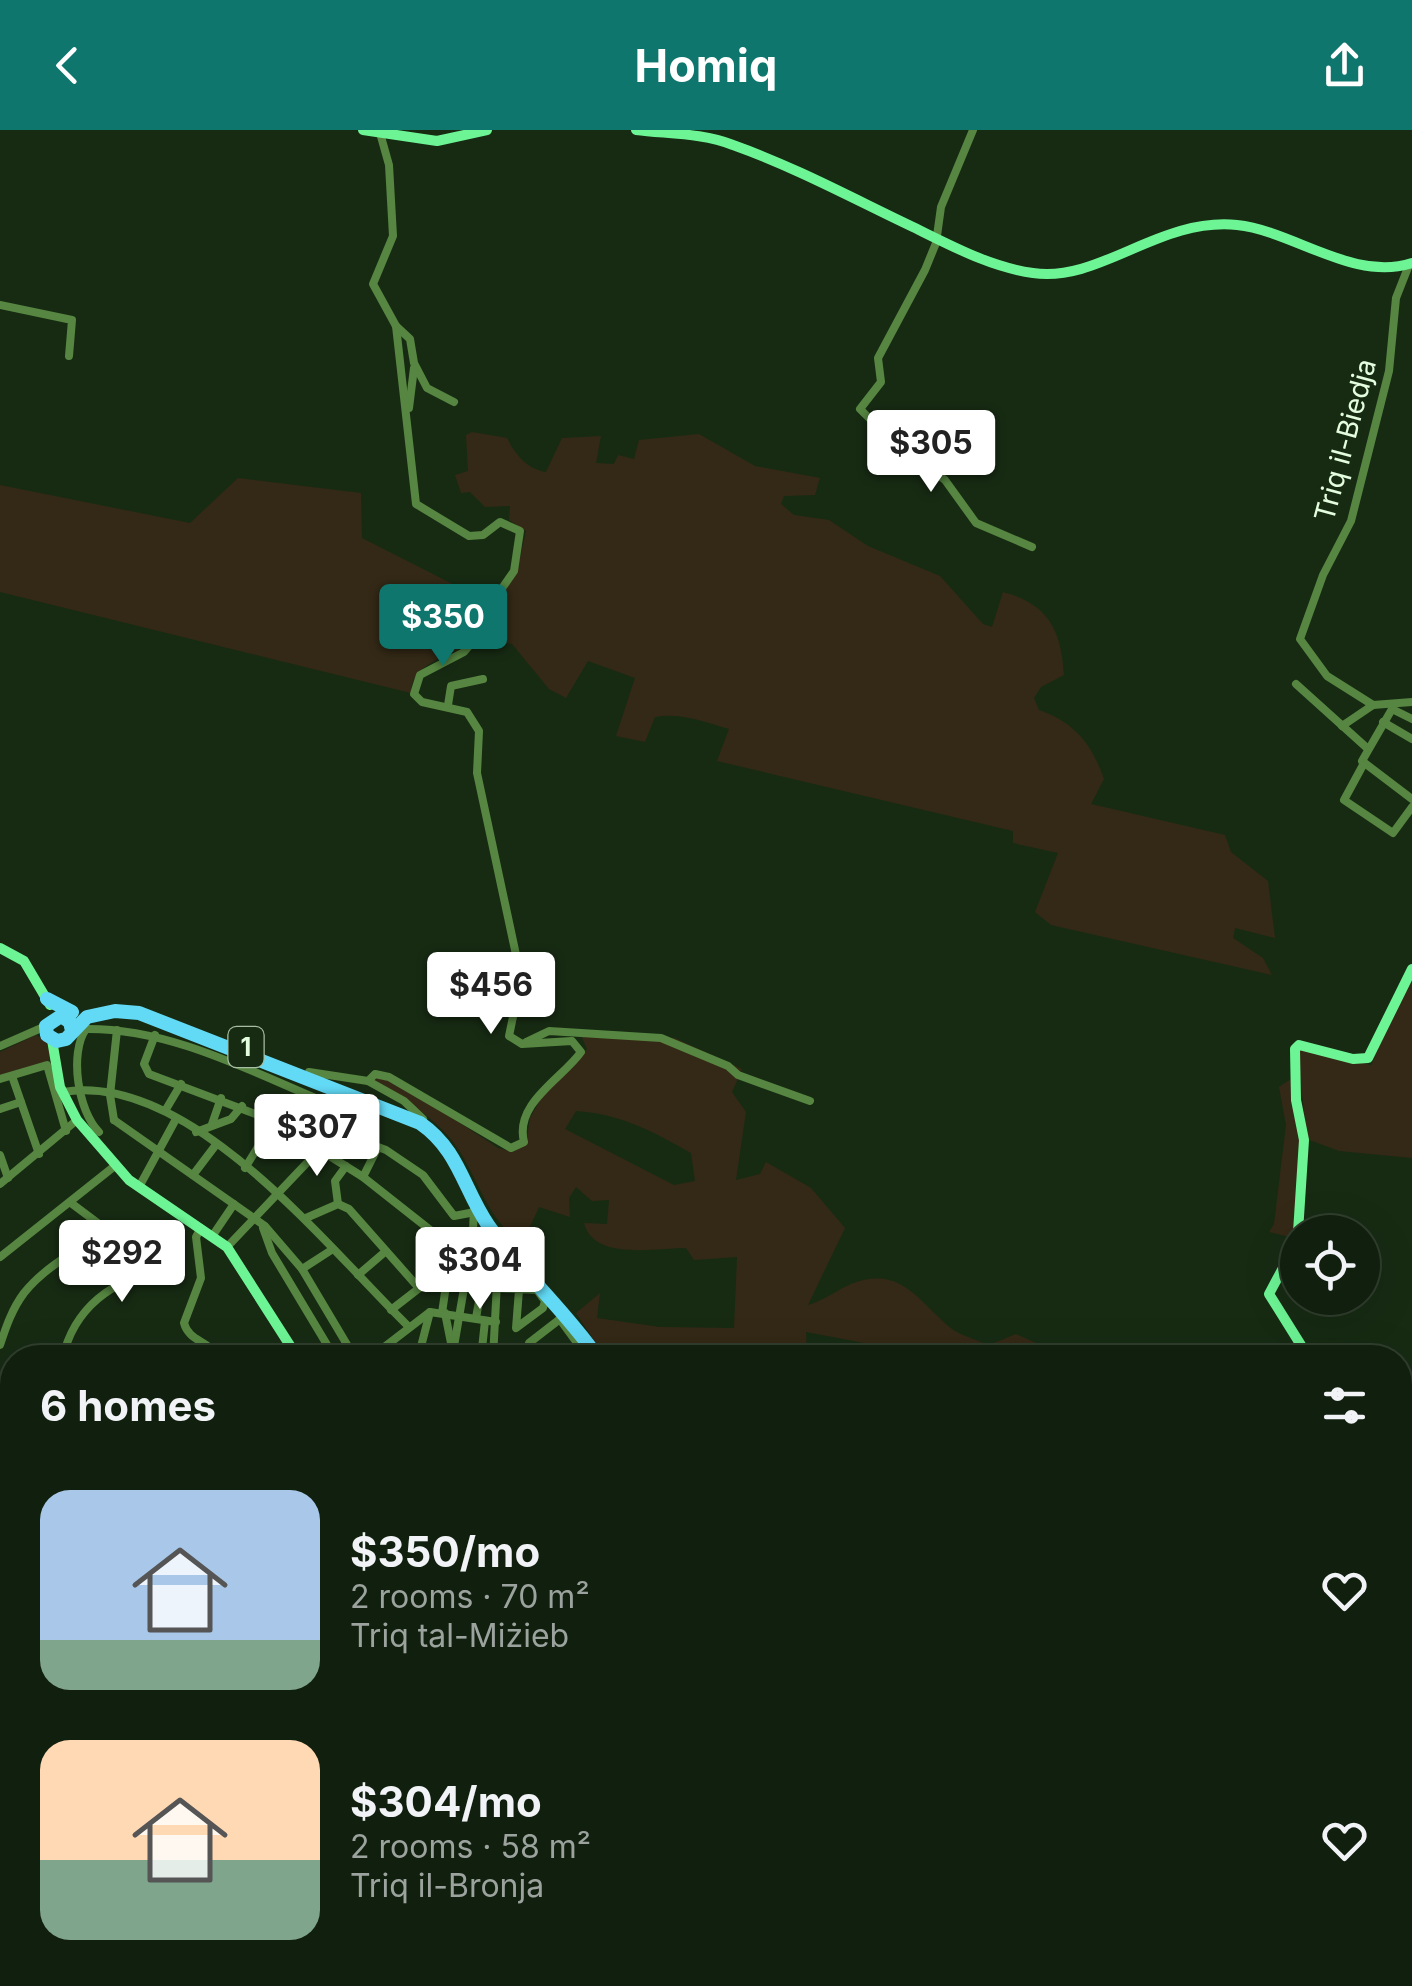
<!DOCTYPE html>
<meta charset="utf-8">
<style>
body{margin:0;font-family:Inter,sans-serif;background:#1e2d1c;color:#f1f3f6;height:100vh;display:flex;flex-direction:column;font-size:38px;white-space:nowrap}
*{box-sizing:border-box;margin:0}
p{font-size:32px;color:#9ca39e}
.icon{flex:none;width:55px;height:55px;fill:none;stroke:currentColor;stroke-width:2;stroke-linecap:round;stroke-linejoin:round}
.map{position:relative;flex:1;overflow:hidden}
.panel{position:absolute;left:0px;top:1215px;width:1412px;height:642px;display:flex;flex-direction:column;background:#11200e;border-radius:40px 40px 0 0;box-shadow:0 10px 40px #0002,0 0 0 2px #303e2e}
.panel>*{flex:none}
.tools{position:absolute;left:1280px;top:1085px;display:grid;gap:20px}
.tools a{display:grid;place-items:center;width:100px;height:100px;border-radius:50%;background:#11200e;box-shadow:0 10px 40px #0002,0 0 0 2px #303e2e;font-size:50px}
.price{position:absolute;translate:-50% -85px;padding:0 22px;border-radius:10px;background:#fff;color:#222;font-size:32px;line-height:65px;filter:drop-shadow(0 2px 5px #0008)}
.price::after{content:'';position:absolute;left:50%;top:60px;width:30px;height:22px;margin-left:-15px;background:inherit;clip-path:polygon(0 0,100% 0,50% 100%)}
.price.on{background:#0f766e;color:#fff}
ul{padding:0;list-style:none}
li{display:flex;align-items:center;gap:30px;height:250px;padding:0 40px}
li span{display:grid;place-items:center;flex:none;width:280px;height:200px;border-radius:30px;color:#555}
li>.icon{margin-inline-start:auto}
span .icon{width:120px;height:120px;fill:#fffc;stroke-width:1}
li b{font-size:42px}
h2{display:flex;justify-content:space-between;align-items:center;height:120px;padding:0 40px;font-size:42px}
header{display:flex;justify-content:space-between;align-items:center;height:130px;padding:0 40px;background:#0f766e;color:#fff;font-size:45px;font-weight:700}
.map>svg:first-child{display:block}
</style>
<header><svg class="icon" aria-label="back" viewBox="0 0 24 24"><path d="M15 5l-7 7 7 7"/></svg>Homiq<svg class="icon" aria-label="share" viewBox="0 0 24 24"><path d="M12 15V3M7 8l5-5 5 5M5 13v7h14v-7"/></svg></header>
<div class="map">
<svg width="1412" height="1856" viewBox="0 0 1412 1856">
<rect width="100%" height="100%" fill="#172b13"/>
<!-- green -->
<g fill="#342916" fill-rule="evenodd">
<path d="M472 302 507 308C515 324 527 339 546 342L562 308 601 306 596 333 614 334 618 325 634 329 639 310 699 304 755 336 820 348 815 365 784 366 781 374 794 385 829 390 868 416 940 446 983 494 992 497 1003 462C1048 474 1061 499 1064 545L1041 557 1034 568 1039 580C1074 592 1092 614 1104 649L1091 674 1225 705 1231 722 1268 751 1275 808 1235 798 1233 808 1263 828 1272 845 1051 795 1035 782 1058 723 1013 713V701L717 631 729 599C706 592 679 582 655 587L645 612 616 606 635 548 588 531 566 568 549 559 512 514 484 509 483 502 493 501 495 495 485 491 517 442 526 401 509 390 510 376 485 377 470 362 461 363 455 345 468 341 466 305Z"/>
<path d="M238 348 361 363 362 408 486 471 468 515C445 528 411 534 411 563L0 462V355L190 393Z"/>
<path d="M1412 841V1028L1339 1021 1307 1009 1297 917 1371 935Z"/>
<path d="M580 903 675 908 742 939 732 962 746 982 736 1050 760 1044 766 1032 811 1058 845 1098 808 1175C825 1170 835 1161 851 1154 902 1134 919 1173 952 1199 962 1206 977 1210 989 1215L1016 1204 1067 1227H863L864 1213 806 1202 807 1227H605L576 1183 600 1163 597 1188 660 1197 734 1198 737 1127 694 1130 686 1118C655 1118 594 1131 584 1093L607 1094 609 1070 592 1071 576 1057 569 1068 570 1087 539 1077 529 1099 506 1100C486 1078 477 1051 462 1025 443 992 404 967 370 953L376 946 408 959 498 1018 513 1022 526 1013 530 988 548 956 587 919ZM576 981C621 984 652 1001 691 1023L695 1051 674 1055 565 999Z"/>
<path d="M36 905 52 914 55 929 0 945V922Z"/>
<path d="M1291 949 1301 1013 1294 1108 1269 1102 1274 1094 1286 995 1279 957Z"/>
<path d="M1400 1372 1412 1376V1856H1304L1305 1845H1400Z"/>
<path d="M290 1845H391L392 1856H300Z"/>
<path d="M698 1845H805L807 1852 824 1856H698Z"/>
</g>
<g fill="none" stroke-linecap="round" stroke-linejoin="round">
<!-- minor -->
<g stroke="#568641" stroke-width="8">
<path d="M973 0 941 77 936 113 925 140 878 228 881 252 860 279 893 312 945 350 976 393 1032 417"/>
<path d="M0 175 72 190 69 226"/>
<path d="M396 196 410 209 414 233 427 258 454 272"/>
<path d="M409 278 414 238"/>
<path d="M1296 554 1367 618"/>
<path d="M448 575 451 556 483 549"/>
<path d="M1373 575 1327 546 1300 509 1323 445 1351 391 1389 241 1396 168 1409 135"/>
<path d="M1412 589 1392 579 1362 631 1412 669"/>
<path d="M1383 592 1412 609"/>
<path d="M1342 596 1373 575 1412 572"/>
<path d="M1363 635 1344 670 1393 703 1412 677"/>
<path d="M155 905 144 934 149 944 274 991 363 1047 434 1103 449 1135 442 1183"/>
<path d="M526 912 549 901 661 908 728 936 738 945 810 971"/>
<path d="M0 916 46 896"/>
<path d="M309 942 368 951 375 944 389 947 511 1018 524 1012C514 973 563 948 581 922L572 911 522 914 509 906 521 848 477 643 479 601 467 582 422 572 414 564 420 545 464 522 476 508 487 480 514 441 520 401 500 392 483 405 469 406 416 374 396 196 373 154 393 106 389 35 380 3"/>
<path d="M12 946 39 1024"/>
<path d="M0 949 47 935 66 1001"/>
<path d="M368 951 404 971 423 989"/>
<path d="M63 962C190 941 327 1117 409 1197"/>
<path d="M0 979 21 972"/>
<path d="M165 981 181 954"/>
<path d="M114 990 265 1096 302 1139 355 1228"/>
<path d="M114 990 110 965 117 900"/>
<path d="M212 994 221 968"/>
<path d="M99 1002C78 981 69 923 86 899 174 898 257 945 337 977"/>
<path d="M196 1002 231 989 242 976"/>
<path d="M0 1025 8 1048"/>
<path d="M245 1038 274 991"/>
<path d="M193 1045 215 1016"/>
<path d="M363 1047 378 1017 386 1020 423 1045 454 1086 475 1082"/>
<path d="M0 1054 77 990"/>
<path d="M139 1057 176 989"/>
<path d="M71 1073 111 1103"/>
<path d="M338 1074 335 1051 346 1036"/>
<path d="M306 1088 338 1074 349 1079 418 1157"/>
<path d="M201 1098 196 1107 201 1148 184 1193C189 1212 210 1210 217 1228"/>
<path d="M263 1098 272 1123 335 1228"/>
<path d="M213 1105 234 1074"/>
<path d="M227 1117 320 1019 332 989"/>
<path d="M472 1124 474 1078"/>
<path d="M447 1126 498 1134 493 1228"/>
<path d="M0 1127 116 1035"/>
<path d="M302 1139 333 1119"/>
<path d="M358 1145 386 1121"/>
<path d="M496 1158 537 1160 545 1171 543 1178 516 1198 519 1160"/>
<path d="M391 1180 449 1135"/>
<path d="M445 1183 453 1223"/>
<path d="M476 1188 486 1132"/>
<path d="M561 1191 588 1228"/>
<path d="M0 1215C6 1197 12 1179 24 1163 44 1138 95 1103 127 1104"/>
<path d="M457 1217 484 1222"/>
<path d="M63 1228C72 1182 114 1143 162 1147L166 1139"/>
<path d="M276 1228 291 1217"/>
<path d="M301 1228 315 1218"/>
<path d="M370 1228 430 1182 496 1192"/>
<path d="M418 1228 430 1182"/>
<path d="M452 1228 469 1129 490 1098"/>
<path d="M481 1228 485 1191"/>
<path d="M527 1228 529 1213 560 1189"/>
<path d="M0 1342 12 1319"/>
<path d="M0 1454 12 1425"/>
<path d="M1400 1469 1412 1474"/>
<path d="M0 1595 12 1705"/>
<path d="M160 1845 211 1856"/>
<path d="M20 1856 27 1845"/>
<path d="M219 1856 222 1845"/>
<path d="M1412 1856V1855"/>
</g>
<!-- major -->
<g stroke="#6df595" stroke-width="10">
<path d="M363 0 437 11 487 0"/>
<path d="M636 0C668 4 703 3 733 15 795 37 854 69 913 97 952 116 990 137 1033 143 1100 153 1159 87 1237 95 1294 101 1353 152 1412 133"/>
<path d="M0 818 24 831 50 875"/>
<path d="M52 910 60 957 77 990 129 1050 227 1117 298 1228"/>
<path d="M1298 1102 1304 1010 1296 970 1295 919 1299 915 1353 929 1368 928 1412 839"/>
<path d="M1298 1110 1269 1164 1309 1228"/>
<path d="M243 1856 245 1845"/>
</g>
<!-- highway -->
<g stroke="#62d9f5" stroke-width="14">
<path d="M47 869 72 882"/>
<path d="M72 901 70 892 61 886 46 896 47 905 57 911 66 909 87 887 115 881 139 883 420 993C459 1020 463 1058 488 1095 521 1142 565 1180 598 1228"/>
<path d="M893 1856 898 1845"/>
</g>
</g>
<g text-anchor="middle" stroke-width="9" stroke-linejoin="round" paint-order="stroke">
<!-- shield labels -->
<rect fill="#172b13" stroke="#a7bea2" stroke-width="2.5" x="228.5" y="897" width="35" height="40" rx="8"/>
<g font-size="25" font-weight="bold" fill="#e5fddf">
<text x="246" y="926">1</text>
</g>
<!-- street labels -->
<g font-size="28" fill="#e5fddf" stroke="#172b13">
<text transform="translate(1345 310) rotate(-75)" y="10">Triq il-Biedja</text>
</g>
</g>
</svg>
<div class="tools">
<a><svg class="icon" aria-label="locate" viewBox="0 0 24 24"><circle cx="12" cy="12" r="6"/><path d="M12 2v4M12 18v4M2 12h4M18 12h4"/></svg></a>
</div>
<b class="price" style="left:931px;top:365px">$305</b>
<b class="price on" style="left:443px;top:539px">$350</b>
<b class="price" style="left:491px;top:907px">$456</b>
<b class="price" style="left:317px;top:1049px">$307</b>
<b class="price" style="left:122px;top:1175px">$292</b>
<b class="price" style="left:480px;top:1182px">$304</b>
<section class="panel">
<h2>6 homes<svg class="icon" aria-label="filters" viewBox="0 0 24 24"><path d="M4 7h16M4 17h16"/><circle cx="9" cy="7" r="2"/><circle cx="15" cy="17" r="2"/></svg></h2>
<ul>
<li><span style="background:linear-gradient(#a9c7e8 75%,#7fa58c 0)"><svg class="icon" aria-label="home" viewBox="0 0 24 24"><path d="M3 11l9-7 9 7M6 9v11h12V9"/></svg></span><div><b>$350/mo</b><p>2 rooms · 70 m²</p><p>Triq tal-Miżieb</p></div><svg class="icon" aria-label="heart" viewBox="0 0 24 24"><path d="M12 20l-8-8c-3-5 5-10 8-4 3-6 11-1 8 4z"/></svg></li>
<li><span style="background:linear-gradient(#ffd9b3 60%,#7fa58c 0)"><svg class="icon" aria-label="home" viewBox="0 0 24 24"><path d="M3 11l9-7 9 7M6 9v11h12V9"/></svg></span><div><b>$304/mo</b><p>2 rooms · 58 m²</p><p>Triq il-Bronja</p></div><svg class="icon" aria-label="heart" viewBox="0 0 24 24"><path d="M12 20l-8-8c-3-5 5-10 8-4 3-6 11-1 8 4z"/></svg></li>
</ul>
</section>
</div>
